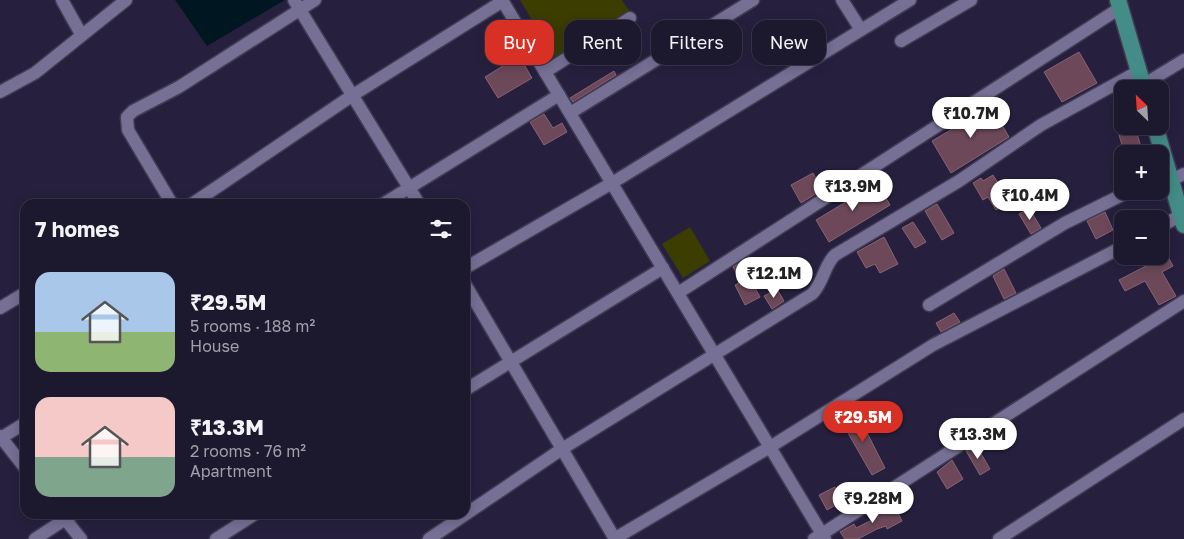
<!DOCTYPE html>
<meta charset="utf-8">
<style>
body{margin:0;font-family:"Golos Text",sans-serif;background:#29253a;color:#f1f3f6;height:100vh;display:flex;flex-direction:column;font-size:19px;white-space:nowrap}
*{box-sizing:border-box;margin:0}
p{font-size:16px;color:#a0a0aa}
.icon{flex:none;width:28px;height:28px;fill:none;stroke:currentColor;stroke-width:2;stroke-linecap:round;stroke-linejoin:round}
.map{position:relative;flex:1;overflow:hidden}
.side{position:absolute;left:20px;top:199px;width:450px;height:320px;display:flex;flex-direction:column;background:#1c182e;border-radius:15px;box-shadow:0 2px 12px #0003,0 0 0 1px #3a374a}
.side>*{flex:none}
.top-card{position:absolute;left:485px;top:20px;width:475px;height:45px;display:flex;gap:10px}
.needle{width:32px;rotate:335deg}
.buttons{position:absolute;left:1114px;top:80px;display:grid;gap:10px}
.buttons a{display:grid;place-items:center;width:55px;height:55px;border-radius:10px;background:#1c182e;box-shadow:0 2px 12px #0003,0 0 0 1px #3a374a;font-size:25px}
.price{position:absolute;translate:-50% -42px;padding:0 11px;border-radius:18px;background:#fff;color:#222;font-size:16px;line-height:32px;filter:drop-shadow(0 1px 2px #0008)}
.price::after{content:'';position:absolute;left:50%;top:30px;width:15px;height:11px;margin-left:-8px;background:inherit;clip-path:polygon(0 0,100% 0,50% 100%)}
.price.active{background:#d93025;color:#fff}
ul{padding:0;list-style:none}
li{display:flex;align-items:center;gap:15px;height:125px;padding:0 15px}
li span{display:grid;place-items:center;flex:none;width:140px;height:100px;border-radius:15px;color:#555}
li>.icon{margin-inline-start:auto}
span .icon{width:60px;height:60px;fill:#fffc;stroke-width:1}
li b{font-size:21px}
h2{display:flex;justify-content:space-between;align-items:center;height:60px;padding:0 15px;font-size:21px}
.chip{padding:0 18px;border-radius:15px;background:#1c182e;box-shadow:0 2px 12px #0003,0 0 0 1px #3a374a;font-size:18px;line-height:45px}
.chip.active{background:#d93025;color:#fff}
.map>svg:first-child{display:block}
</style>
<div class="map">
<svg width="1184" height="539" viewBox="0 0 1184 539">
<rect width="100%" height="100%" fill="#26203e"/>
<!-- green -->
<g fill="#3c3d00">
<path d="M520 0H622L630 12 556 60Z"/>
<path d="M690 227 710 261 683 278 662 244Z"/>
</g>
<!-- water -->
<path fill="#001620" d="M175 0H285L207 46Z"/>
<!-- building -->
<g fill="#6c4858" stroke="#896374">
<path d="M1079 52 1097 83 1062 102 1044 72Z"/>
<path d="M519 56 532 78 498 98 485 77Z"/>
<path d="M614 71 616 75 573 102 570 98Z"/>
<path d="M991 106 1009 137 951 173 932 141Z"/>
<path d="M544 114 553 128 562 123 567 132 544 145 530 122Z"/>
<path d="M1136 130 1141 147 1124 152 1119 135Z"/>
<path d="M813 173 822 190 801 203 791 185Z"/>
<path d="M993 175 1010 202 996 210 988 197 983 200 973 183 981 178 983 181Z"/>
<path d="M877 183 890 205 829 242 816 220Z"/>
<path d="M937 204 954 233 942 240 925 211Z"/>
<path d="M1029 208 1041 228 1031 234 1019 214Z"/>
<path d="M1105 212 1113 230 1096 239 1087 221Z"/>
<path d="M913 222 926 242 915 248 902 228Z"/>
<path d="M884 237 898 264 880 273 875 264 866 268 857 252Z"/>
<path d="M1167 255 1173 266 1162 272 1176 296 1159 305 1145 281 1125 291 1119 280Z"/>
<path d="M741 262 760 297 745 305 735 285 739 283 737 279 739 278 733 267Z"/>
<path d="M1004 269 1016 293 1004 299 993 276Z"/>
<path d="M777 289 784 301 772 309 764 296Z"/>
<path d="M954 313 960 322 941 332 936 323Z"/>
<path d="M852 412 859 425 862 423 885 468 872 475 840 419Z"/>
<path d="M976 445 990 469 980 475 966 451Z"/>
<path d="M952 460 963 479 947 489 937 472Z"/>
<path d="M835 487 843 501 827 510 819 495Z"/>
<path d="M886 502 892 514 897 511 902 521 887 529 886 526 877 529 858 539H845L840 532 854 524 856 528 872 520 870 517 879 512 877 508Z"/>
</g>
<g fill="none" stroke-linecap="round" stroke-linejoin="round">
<!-- minor casing -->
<g stroke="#413b54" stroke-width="15">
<g id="minor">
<path d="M62 0 81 34"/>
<path d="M294 0 419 204"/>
<path d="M502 0 825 539"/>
<path d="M842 0 861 30"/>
<path d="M901 41 971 0"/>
<path d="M545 72 630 18"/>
<path d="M1143 85 1184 60"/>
<path d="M0 92 35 73 126 0"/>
<path d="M570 113 753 0"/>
<path d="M1171 180 1184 174"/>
<path d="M172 204 128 130 127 117 133 111 179 87 315 0"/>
<path d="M192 204 353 95 503 1"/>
<path d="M383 204 559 95"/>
<path d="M1160 227 1181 215"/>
<path d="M465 268 612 183 910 0"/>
<path d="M465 284 615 539"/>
<path d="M678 293 1120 8"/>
<path d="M929 305 1065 223 1130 191"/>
<path d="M0 308 25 293"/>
<path d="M465 390 663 268"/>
<path d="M0 436 25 468"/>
<path d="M1 438 25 423"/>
<path d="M61 514 81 539"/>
<path d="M35 539 73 514"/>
<path d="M216 539 255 514"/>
<path d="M429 539 562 449 812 294C824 282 824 265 835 255L959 181 1041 125 1139 71"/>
<path d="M614 539 770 447 933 345 1122 247"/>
<path d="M814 539 1184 301"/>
<path d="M999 539 1184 419"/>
</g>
</g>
<!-- major casing -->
<g stroke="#413b54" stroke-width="19">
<g id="major">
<path d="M1118 0 1144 89"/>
<path d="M1155 126 1184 225"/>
</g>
</g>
<!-- minor -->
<use href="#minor" stroke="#757094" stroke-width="12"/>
<!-- major -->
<use href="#major" stroke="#438c87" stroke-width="16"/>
</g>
</svg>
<div class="buttons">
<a><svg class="needle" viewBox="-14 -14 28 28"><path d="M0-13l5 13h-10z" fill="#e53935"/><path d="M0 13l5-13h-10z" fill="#a0a0aa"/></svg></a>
<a>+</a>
<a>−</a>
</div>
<b class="price" style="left:971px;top:139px">₹10.7M</b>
<b class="price" style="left:853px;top:212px">₹13.9M</b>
<b class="price" style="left:1030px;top:221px">₹10.4M</b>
<b class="price" style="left:774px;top:299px">₹12.1M</b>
<b class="price active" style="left:863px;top:443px">₹29.5M</b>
<b class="price" style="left:978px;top:460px">₹13.3M</b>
<b class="price" style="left:873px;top:524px">₹9.28M</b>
<div class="top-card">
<a class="chip active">Buy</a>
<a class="chip">Rent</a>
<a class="chip">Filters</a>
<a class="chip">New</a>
</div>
<section class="side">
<h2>7 homes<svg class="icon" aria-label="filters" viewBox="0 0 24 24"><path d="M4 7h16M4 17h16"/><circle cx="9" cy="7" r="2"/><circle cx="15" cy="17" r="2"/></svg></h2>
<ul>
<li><span style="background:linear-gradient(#a9c7e8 60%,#8fb573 0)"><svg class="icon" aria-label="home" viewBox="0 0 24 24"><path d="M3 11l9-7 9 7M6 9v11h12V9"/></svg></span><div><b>₹29.5M</b><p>5 rooms · 188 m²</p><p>House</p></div></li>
<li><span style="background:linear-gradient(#f6c9c9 60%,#7fa58c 0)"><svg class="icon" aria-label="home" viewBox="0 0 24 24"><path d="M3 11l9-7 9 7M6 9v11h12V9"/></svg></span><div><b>₹13.3M</b><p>2 rooms · 76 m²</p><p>Apartment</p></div></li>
</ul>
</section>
</div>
